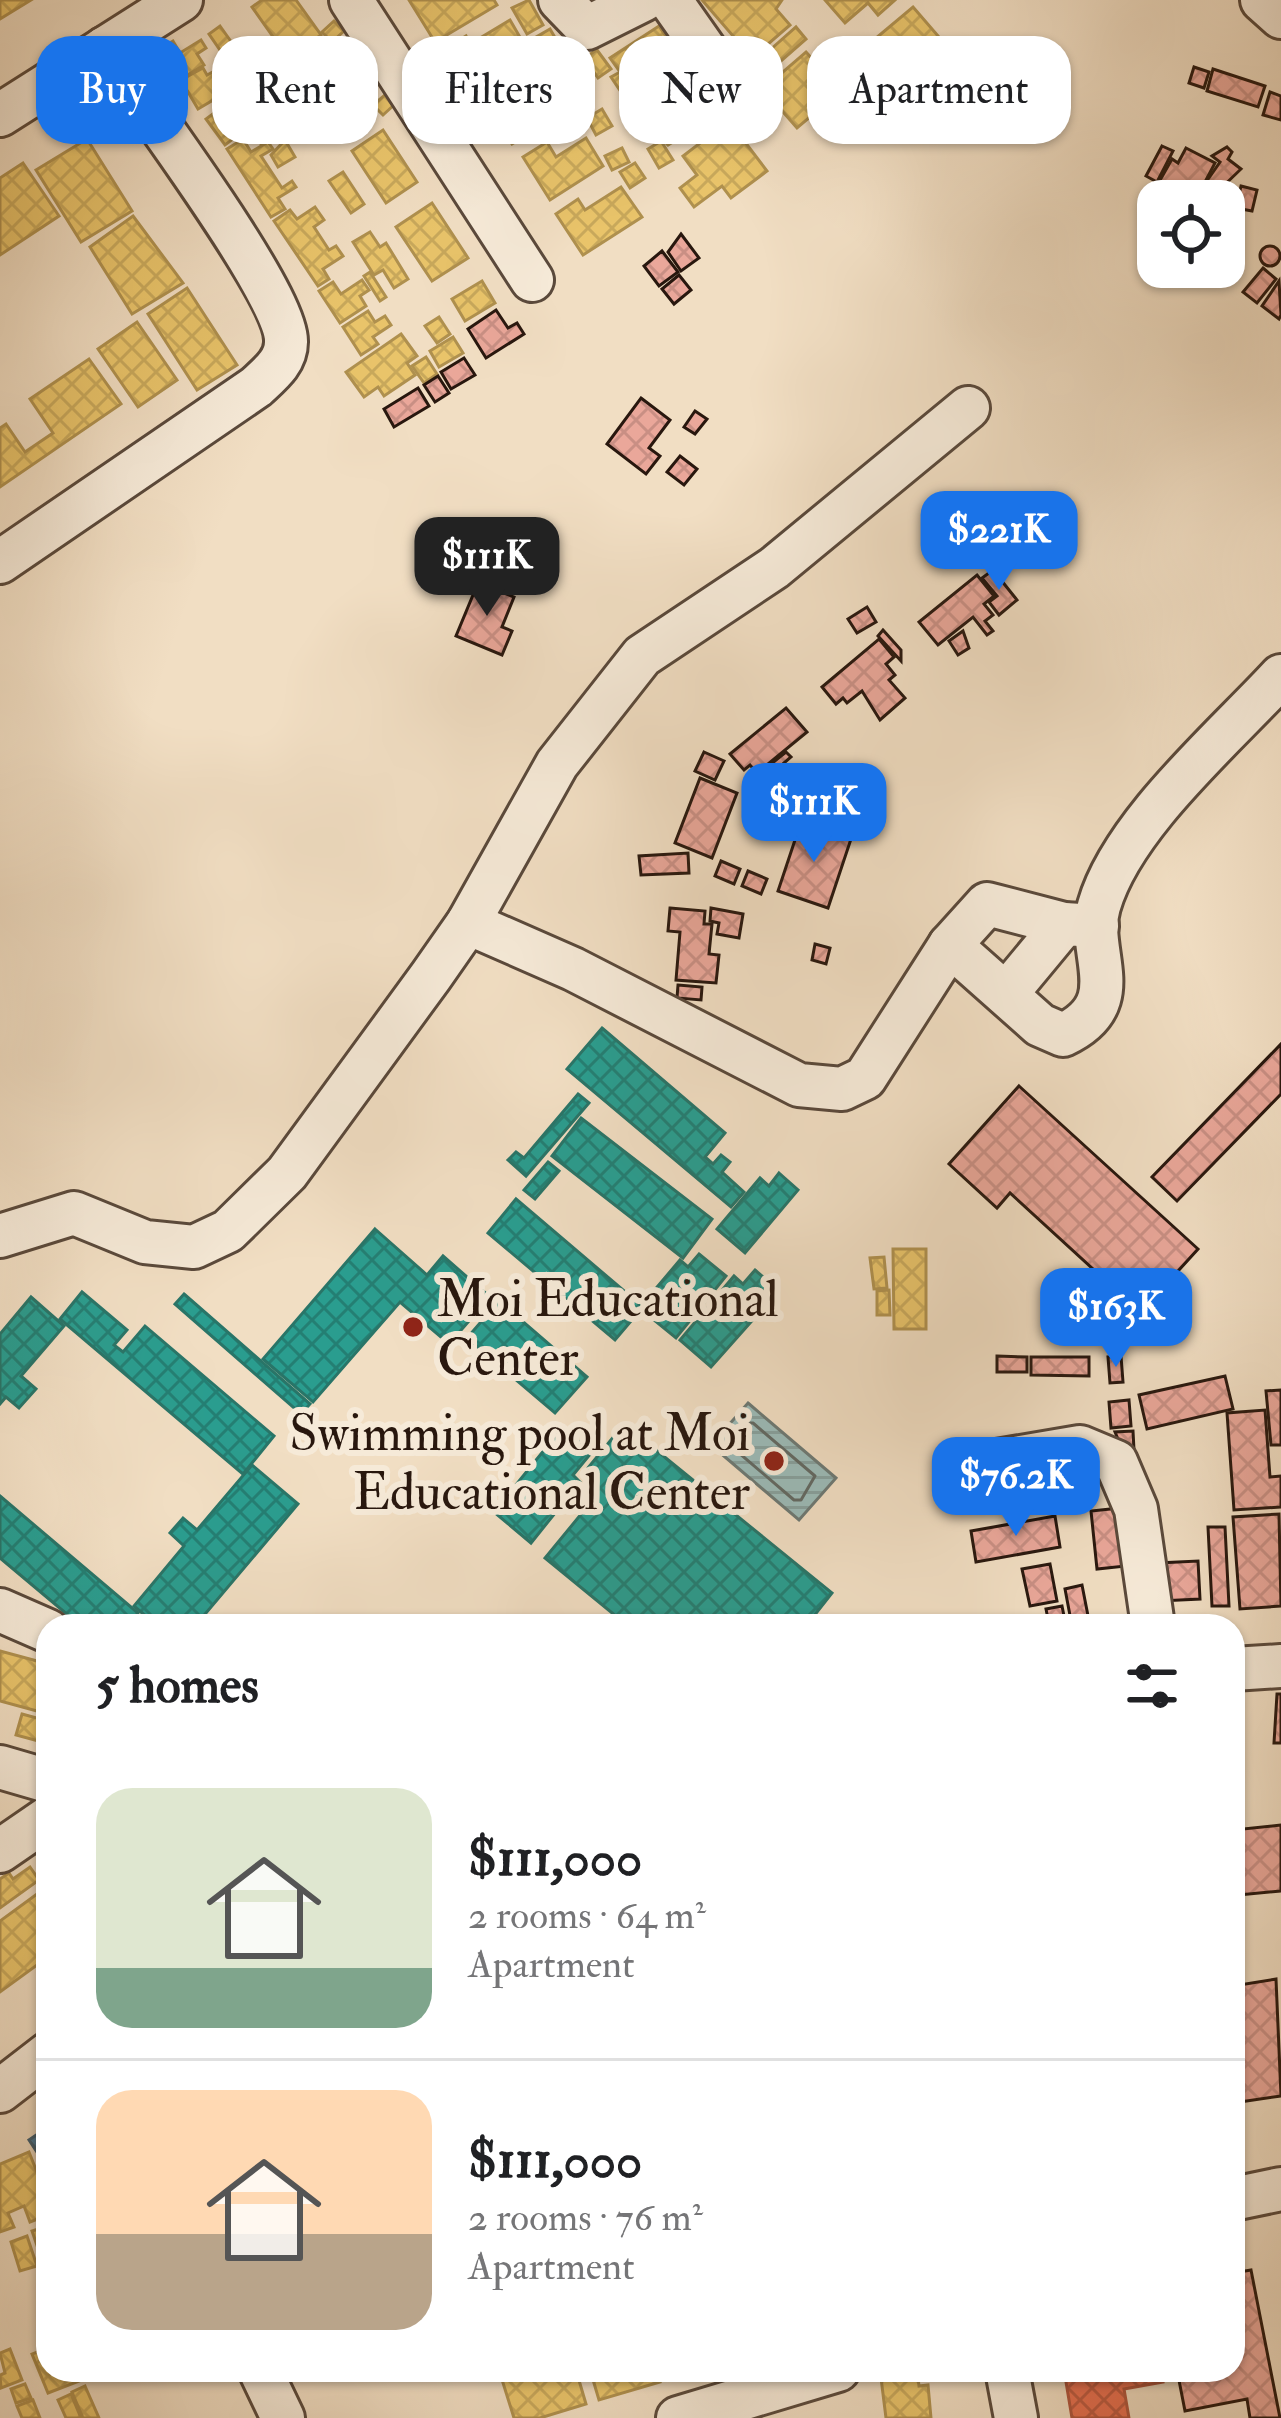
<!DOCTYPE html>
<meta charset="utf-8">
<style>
body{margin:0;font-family:"IM FELL Double Pica",serif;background:#f2f2f2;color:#202124;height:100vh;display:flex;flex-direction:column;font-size:45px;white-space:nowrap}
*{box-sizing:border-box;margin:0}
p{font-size:39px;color:#757577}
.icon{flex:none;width:66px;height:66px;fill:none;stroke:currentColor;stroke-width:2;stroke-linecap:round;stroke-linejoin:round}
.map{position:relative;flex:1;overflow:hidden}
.panel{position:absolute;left:36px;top:1614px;width:1209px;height:768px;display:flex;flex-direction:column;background:#fff;border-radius:36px;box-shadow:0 3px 9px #0004}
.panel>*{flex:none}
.top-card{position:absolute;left:36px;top:36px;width:1209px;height:108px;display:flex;gap:24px}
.controls{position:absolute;left:1137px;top:180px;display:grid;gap:24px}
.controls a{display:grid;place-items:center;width:108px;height:108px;border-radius:24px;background:#fff;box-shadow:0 3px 9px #0004;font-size:60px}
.price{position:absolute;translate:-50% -102px;padding:0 27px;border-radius:24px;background:#1a73e8;color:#fff;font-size:39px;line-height:78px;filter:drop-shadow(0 3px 6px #0008)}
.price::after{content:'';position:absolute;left:50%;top:72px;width:36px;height:27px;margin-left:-18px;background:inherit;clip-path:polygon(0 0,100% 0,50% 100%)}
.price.on{background:#222;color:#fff}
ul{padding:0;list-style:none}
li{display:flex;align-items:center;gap:36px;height:300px;padding:0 60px}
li+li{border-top:3px solid #e0e0e0}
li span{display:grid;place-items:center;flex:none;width:336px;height:240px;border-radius:36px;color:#555}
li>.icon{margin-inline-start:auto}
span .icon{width:144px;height:144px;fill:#fffc;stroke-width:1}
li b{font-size:51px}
h2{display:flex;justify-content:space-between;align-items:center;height:144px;padding:0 60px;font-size:51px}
.pill{padding:0 42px;border-radius:36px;background:#fff;box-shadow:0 3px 9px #0004;font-size:42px;line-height:108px}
.pill.on{background:#1a73e8;color:#fff}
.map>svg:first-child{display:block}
</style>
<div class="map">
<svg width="1281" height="2418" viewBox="0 0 1281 2418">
<defs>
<pattern id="water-rules" width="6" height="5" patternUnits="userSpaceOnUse" patternTransform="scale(3)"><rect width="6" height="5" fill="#9bbbb8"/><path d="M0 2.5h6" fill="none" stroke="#86a09d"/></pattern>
<pattern id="homes-cross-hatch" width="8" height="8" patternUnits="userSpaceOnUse" patternTransform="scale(3)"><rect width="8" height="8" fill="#e9c46a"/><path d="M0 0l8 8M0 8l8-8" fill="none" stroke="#c8a85b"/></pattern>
<pattern id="shops-cross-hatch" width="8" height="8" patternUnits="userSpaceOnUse" patternTransform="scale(3)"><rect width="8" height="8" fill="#e76f51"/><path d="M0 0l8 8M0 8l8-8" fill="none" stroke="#bb5a42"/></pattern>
<pattern id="schools-cross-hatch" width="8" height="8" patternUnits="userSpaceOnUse" patternTransform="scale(3)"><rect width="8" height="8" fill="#2a9d8f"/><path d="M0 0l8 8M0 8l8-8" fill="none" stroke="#247f73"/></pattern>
<pattern id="public-cross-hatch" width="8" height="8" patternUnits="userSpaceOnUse" patternTransform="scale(3)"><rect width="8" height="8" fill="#457b9d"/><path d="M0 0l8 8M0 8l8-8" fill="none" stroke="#3a647e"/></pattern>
<pattern id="building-cross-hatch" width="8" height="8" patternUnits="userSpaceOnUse" patternTransform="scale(3)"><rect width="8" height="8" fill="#eaa79a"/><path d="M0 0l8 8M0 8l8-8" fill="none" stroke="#c98f84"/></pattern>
</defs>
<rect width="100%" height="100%" fill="#f1dec3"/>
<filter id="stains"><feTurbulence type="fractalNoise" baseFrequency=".00167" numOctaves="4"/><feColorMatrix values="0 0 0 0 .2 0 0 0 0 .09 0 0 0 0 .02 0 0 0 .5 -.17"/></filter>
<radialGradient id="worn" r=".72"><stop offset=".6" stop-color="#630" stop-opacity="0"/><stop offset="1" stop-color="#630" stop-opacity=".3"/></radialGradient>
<!-- water -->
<path fill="url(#water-rules)" stroke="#6d7974" stroke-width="3" d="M748 1403 836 1478 799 1520 711 1445Z"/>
<!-- homes -->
<g fill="url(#homes-cross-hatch)" stroke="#af904e" stroke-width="3">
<path d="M0 0H31L0 19Z"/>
<path d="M262 0H296L321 35 288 58 252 7Z"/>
<path d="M409 0H494L497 5 435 42Z"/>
<path d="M529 0 543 25 527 34 512 8Z"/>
<path d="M702 0H782L776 9 790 25 752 58Z"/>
<path d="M825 0H895L878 15 868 3 845 23Z"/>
<path d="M913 7 945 44 918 66 909 55 886 75 863 49Z"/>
<path d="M510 20 532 58 473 92 447 48 466 36 470 44Z"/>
<path d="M334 21 344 31 332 42 322 32Z"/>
<path d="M220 26 247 64 235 72 209 34Z"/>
<path d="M659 26 717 114 668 145 638 113 652 104 640 84 623 95 611 77 620 72 610 58Z"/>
<path d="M796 27 806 39 781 61 770 50Z"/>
<path d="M550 29 561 48 540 60 529 41Z"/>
<path d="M201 40 206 48 197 54 204 65 178 81 158 50 173 41 180 53Z"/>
<path d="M854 43 873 68 854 81 836 56Z"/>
<path d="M597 50 611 69 598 78 584 58Z"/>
<path d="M806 52 815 62 820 58 839 78 823 92 830 100 797 128 763 89Z"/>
<path d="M566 56 575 73 560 82 550 64Z"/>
<path d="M334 57 371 113 338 135 300 79Z"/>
<path d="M271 65 278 77 255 90 248 77Z"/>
<path d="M222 67 228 78 214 86 220 96 198 109 181 80 203 68 207 75Z"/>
<path d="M547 82 565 111 512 144 485 102 514 84 523 98Z"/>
<path d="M271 91 287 125 275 130 259 97Z"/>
<path d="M386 94 395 104 383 115 373 105Z"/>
<path d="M297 101 314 135 300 142 282 109Z"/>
<path d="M225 105 230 113 243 105 248 112 230 125 237 136 225 145 206 119Z"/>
<path d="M602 109 612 126 596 135 587 118Z"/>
<path d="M729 121 767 171 731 198 722 186 694 207 680 188 697 175 683 156Z"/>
<path d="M268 123 275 137 261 144 254 130Z"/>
<path d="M383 130 417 182 386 203 352 151Z"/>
<path d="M586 138 603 166 550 200 523 157 547 142 556 157Z"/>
<path d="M87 139 132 211 81 242 36 170Z"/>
<path d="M243 139 251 152 268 142 273 149 261 156 282 188 292 181 296 187 278 198 285 209 271 217 227 149Z"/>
<path d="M285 140 295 157 278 167 271 155Z"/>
<path d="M661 141 673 160 659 168 648 149Z"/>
<path d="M622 148 629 162 612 170 605 156Z"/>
<path d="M23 163 59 216 0 255V178Z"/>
<path d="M635 163 645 178 630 188 620 172Z"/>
<path d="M343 172 364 204 351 213 329 181Z"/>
<path d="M621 187 642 217 583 255 556 214 578 199 585 210Z"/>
<path d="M432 203 468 258 432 281 396 227Z"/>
<path d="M315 207 324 220 314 227 329 250 336 246 343 256 323 269 329 279 318 286 274 221 290 210 297 219Z"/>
<path d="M133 216 183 283 132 314 90 247Z"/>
<path d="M370 232 380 247 386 243 408 279 394 288 383 270 374 275 353 242Z"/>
<path d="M370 272 386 297 380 301 364 276Z"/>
<path d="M362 280 369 290 360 296 366 306 340 323 319 291 333 282 341 294Z"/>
<path d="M482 281 495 303 465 321 452 299Z"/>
<path d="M187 288 237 365 197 390 148 314Z"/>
<path d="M368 311 375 322 385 316 391 325 373 337 378 344 361 355 343 327Z"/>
<path d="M439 317 450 334 437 343 425 326Z"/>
<path d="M137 322 177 380 138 407 98 349Z"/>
<path d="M401 334 417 356 407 363 415 375 384 396 378 387 364 397 346 372Z"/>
<path d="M453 337 463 353 439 367 430 351Z"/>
<path d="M426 357 437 374 424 383 412 366Z"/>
<path d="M89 359 121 404 0 487V428L6 424 25 452 53 433 30 399Z"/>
<path d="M893 1249H926V1329H894Z"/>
<path d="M884 1257 887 1288 874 1289 870 1258Z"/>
<path d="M889 1290 890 1315H877V1291Z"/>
<path d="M0 1651 48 1664V1714L0 1701Z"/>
<path d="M22 1714 48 1721 46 1743 16 1735Z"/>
<path d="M30 1867 39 1880 0 1908V1879L9 1873 13 1879Z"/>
<path d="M48 1886V1957L0 1992V1921Z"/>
<path d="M29 2152 48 2200V2215L30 2222 24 2206 8 2213 14 2227 0 2232V2164Z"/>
<path d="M48 2226V2258L42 2260 32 2231Z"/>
<path d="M27 2236 37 2266 20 2271 11 2242Z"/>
<path d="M48 2348V2370H78L82 2380 48 2393 32 2354Z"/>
<path d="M10 2349 22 2380 1 2388 0 2375 5 2373 0 2353Z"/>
<path d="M499 2370H656L660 2382 599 2400 591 2373 578 2377 586 2404 540 2418H514Z"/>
<path d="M880 2370H917L919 2386 928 2385 931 2418H886Z"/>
<path d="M25 2384 31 2398 16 2403 11 2389Z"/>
<path d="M85 2386 99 2418H83L72 2392Z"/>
<path d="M71 2394 81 2418H66L58 2400Z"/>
<path d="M33 2400 40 2418H22L17 2406Z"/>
</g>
<!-- shops -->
<path fill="url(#shops-cross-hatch)" stroke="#ae553d" stroke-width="3" d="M1064 2370H1161L1163 2382 1124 2389 1129 2418H1072Z"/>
<!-- schools -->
<g fill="url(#schools-cross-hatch)" stroke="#297568" stroke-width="3">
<path d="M602 1028 725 1133 705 1157 713 1164 721 1155 730 1162 722 1172 744 1192 731 1207 567 1069Z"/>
<path d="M578 1094 589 1103 526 1176 508 1160 516 1152 524 1158Z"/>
<path d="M581 1118 712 1219 683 1258 552 1156Z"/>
<path d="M548 1162 559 1171 535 1199 524 1190Z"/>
<path d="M779 1173 798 1190 745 1253 717 1229 760 1178 769 1186Z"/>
<path d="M516 1199 643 1307 615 1340 488 1233Z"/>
<path d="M375 1229 427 1275 443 1256 490 1297 449 1344 400 1302 313 1402 263 1359Z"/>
<path d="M699 1254 726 1276 676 1338 649 1316 656 1309 646 1300 680 1260 688 1267Z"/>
<path d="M755 1270 770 1283 756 1299 765 1306 711 1367 680 1340 734 1276 743 1284Z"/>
<path d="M82 1292 127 1330 114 1345 123 1352 145 1326 274 1436 243 1474 60 1319Z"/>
<path d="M184 1294 310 1404 301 1414 175 1304Z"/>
<path d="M31 1297 64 1326 21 1376 36 1389 19 1408 6 1397 0 1404V1334Z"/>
<path d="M499 1301 587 1377 555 1413 467 1338Z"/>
<path d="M624 1424 832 1593 806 1626H628L545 1558 587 1507 577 1499 592 1480 583 1474Z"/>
<path d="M562 1428 592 1452 573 1475 580 1482 531 1543 494 1512Z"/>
<path d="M252 1465 298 1504 195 1626H157L134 1606 184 1546 170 1533 183 1518 197 1530Z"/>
<path d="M0 1496 138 1613 127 1626H81L0 1558Z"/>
</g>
<!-- public -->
<path fill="url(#public-cross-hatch)" stroke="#3c5d72" stroke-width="3" d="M48 2127V2169L29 2140Z"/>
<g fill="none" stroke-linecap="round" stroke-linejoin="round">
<!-- shore -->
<path stroke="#626963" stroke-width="3" d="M746 1423H753L815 1476 801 1500H794L732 1447Z"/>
</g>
<!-- building -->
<g fill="url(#building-cross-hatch)" stroke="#28170e" stroke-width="3">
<path d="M1194 67 1209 72 1204 88 1189 83Z"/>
<path d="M907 68 915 77 894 93 886 84Z"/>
<path d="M1213 69 1265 86 1258 107 1207 91Z"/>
<path d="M876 83 885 95 872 106 863 94Z"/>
<path d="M1270 92 1281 96V120L1263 115Z"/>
<path d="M1162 146 1173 151 1157 182 1146 176Z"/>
<path d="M1227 147 1232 152 1228 159 1241 169 1215 194 1204 185 1220 162 1212 156Z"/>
<path d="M1186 148 1215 163 1195 201 1159 182 1172 159 1178 163Z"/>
<path d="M1241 186 1257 190 1252 211 1236 208Z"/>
<path d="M681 234 699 258 681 271 668 252Z"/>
<circle cx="1270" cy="256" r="10"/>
<path d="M662 251 678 272 659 286 644 266Z"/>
<path d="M1263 268 1276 279 1257 303 1243 292Z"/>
<path d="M679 275 691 290 674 304 662 289Z"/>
<path d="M1279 281 1281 315 1279 319 1262 306Z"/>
<path d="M496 310 508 328 517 323 524 334 486 358 468 329Z"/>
<path d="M464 358 475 375 451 389 441 372Z"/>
<path d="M438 376 449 393 435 402 424 385Z"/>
<path d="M418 388 429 406 394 427 384 409Z"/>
<path d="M641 398 670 420 649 448 660 456 646 474 607 444Z"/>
<path d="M695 411 707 419 695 434 684 427Z"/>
<path d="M680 456 697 469 684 485 667 472Z"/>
<path d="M993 570 1017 600 999 615 989 602 997 596 982 578Z"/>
<path d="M977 575 994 596 984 604 993 615 985 621 993 631 987 635 973 617 938 645 919 622Z"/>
<path d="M478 583 514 597 502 627 512 631 502 655 456 636Z"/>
<path d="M867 607 876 622 857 633 848 619Z"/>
<path d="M883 630 901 650V661L878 636Z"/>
<path d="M963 631 969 648 958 655 949 641Z"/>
<path d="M879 639 894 657 886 664 895 675 889 680 905 698 880 720 862 691 847 703 843 698 836 704 822 687Z"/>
<path d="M786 708 807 732 757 773 750 765 744 770 730 754Z"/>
<path d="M704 752 724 761 715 780 695 771Z"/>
<path d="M786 752 791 757 784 763 790 770 772 785 761 772Z"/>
<path d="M700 778 737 793 712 858 675 843Z"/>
<path d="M815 779 827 795 817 809 801 798Z"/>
<path d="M836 790 852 801 843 813 828 801Z"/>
<path d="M801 822 851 839 828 908 778 891Z"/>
<path d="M688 853 689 873 641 875 639 856Z"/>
<path d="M721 861 740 869 734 884 715 876Z"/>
<path d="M748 871 767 879 761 894 742 886Z"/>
<path d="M670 908 705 911 704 924H712L709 954 719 955 716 983 676 980 680 932 668 931Z"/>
<path d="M711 908 743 914 739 938 717 934 719 923 710 921Z"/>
<path d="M815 944 830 948 826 964 812 960Z"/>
<path d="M678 985 702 987 701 1000 677 998Z"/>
<path d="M1281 1044V1094L1177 1201 1152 1177Z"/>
<path d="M1019 1086 1198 1249 1159 1292 1148 1281 1129 1302 1010 1193 997 1208 949 1164Z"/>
<path d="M997 1356 1027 1357V1372H997Z"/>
<path d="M1121 1356 1123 1382 1110 1383 1108 1357Z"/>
<path d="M1031 1357H1089V1376L1031 1375Z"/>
<path d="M1225 1376 1233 1409 1147 1429 1139 1395Z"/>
<path d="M1281 1390V1445H1271L1266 1391Z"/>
<path d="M1129 1400 1131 1426 1111 1428 1109 1402Z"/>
<path d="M1265 1410 1270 1477 1281 1476V1507L1234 1510 1227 1413Z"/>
<path d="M1133 1431 1134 1450 1123 1451 1115 1432Z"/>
<path d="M1120 1508 1126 1566 1097 1569 1091 1511Z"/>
<path d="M1279 1514 1281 1606 1240 1609 1233 1517Z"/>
<path d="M1055 1516 1060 1547 976 1562 971 1531Z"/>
<path d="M1208 1527H1225L1229 1606H1212Z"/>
<path d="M1198 1561 1200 1599 1160 1601 1158 1563Z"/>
<path d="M1050 1564 1057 1601 1030 1606 1022 1569Z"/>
<path d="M1082 1585 1090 1626H1072L1065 1589Z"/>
<path d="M1062 1606 1066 1626H1035L1034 1622 1048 1619 1046 1609Z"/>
<path d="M1277 1694H1281V1743H1274Z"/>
<path d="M1281 1825V1891L1239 1895 1233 1889V1830Z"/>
<path d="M1276 1979 1281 2096 1233 2103V1986Z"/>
<path d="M1251 2270 1280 2418H1250L1247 2399 1185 2411 1177 2370H1233V2273Z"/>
</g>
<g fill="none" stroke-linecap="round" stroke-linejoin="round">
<!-- minor casing -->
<g stroke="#5a493b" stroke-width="48">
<g id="minor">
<path d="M351 0 532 280"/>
<path d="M560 0 587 28 643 0"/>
<path d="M670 0 741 101"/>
<path d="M1262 0 1281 17"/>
<path d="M0 115 181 0"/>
<path d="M0 562 256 387C270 374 286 362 286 342 288 295 138 97 105 48"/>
<path d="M468 923 573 969 799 1085 842 1089 865 1078 950 945 987 904 1064 924 1097 926"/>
<path d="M950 945 1040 1025 1063 1035C1131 1003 1085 953 1099 906 1122 825 1225 737 1281 676"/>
<path d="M1006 994 1064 924"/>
<path d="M0 1236 74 1213 145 1242 194 1247 228 1231 287 1173 431 976 468 923 557 764 642 656 774 568 968 408"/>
<path d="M991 1462 1080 1447 1116 1462 1136 1509 1153 1626"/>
<path d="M0 1610 48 1631"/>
<path d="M1233 1669 1281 1666"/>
<path d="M0 1767 48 1781"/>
<path d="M0 1851 48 1818"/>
<path d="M0 2091 48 2054"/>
<path d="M1233 2199 1281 2189"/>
<path d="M260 2370 283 2418"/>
<path d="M1007 2370 1016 2418"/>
<path d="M678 2418 838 2370"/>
</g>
</g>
<!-- minor -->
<use href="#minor" stroke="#f6ead8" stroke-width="42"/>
</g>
<!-- markers -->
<g fill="#8f2418" stroke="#f6ead8" stroke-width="4.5">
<circle cx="413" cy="1327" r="12"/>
<circle cx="774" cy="1461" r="12"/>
</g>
<g text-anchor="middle" stroke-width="12" stroke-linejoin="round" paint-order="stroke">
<!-- poi labels -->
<g font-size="51" fill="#28170e" stroke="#f6ead8" text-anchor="start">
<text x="437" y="1316">Moi Educational<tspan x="437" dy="59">Center</tspan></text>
<text x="750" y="1450" text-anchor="end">Swimming pool at Moi<tspan x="750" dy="59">Educational Center</tspan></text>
</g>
</g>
<rect width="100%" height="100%" filter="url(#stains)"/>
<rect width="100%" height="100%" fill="url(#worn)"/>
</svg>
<div class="controls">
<a><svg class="icon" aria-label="locate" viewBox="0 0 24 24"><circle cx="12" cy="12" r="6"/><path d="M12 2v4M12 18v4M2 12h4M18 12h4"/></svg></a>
</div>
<b class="price" style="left:999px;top:593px">$221K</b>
<b class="price on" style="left:487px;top:619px">$111K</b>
<b class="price" style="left:814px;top:865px">$111K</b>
<b class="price" style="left:1116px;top:1370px">$163K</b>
<b class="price" style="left:1016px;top:1539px">$76.2K</b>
<div class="top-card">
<a class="pill on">Buy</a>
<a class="pill">Rent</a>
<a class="pill">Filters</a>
<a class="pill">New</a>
<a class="pill">Apartment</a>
</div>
<section class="panel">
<h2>5 homes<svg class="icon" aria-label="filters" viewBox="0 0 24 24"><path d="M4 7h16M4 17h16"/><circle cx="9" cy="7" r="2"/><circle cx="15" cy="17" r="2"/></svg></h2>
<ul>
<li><span style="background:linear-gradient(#dfe7d0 75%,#7fa58c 0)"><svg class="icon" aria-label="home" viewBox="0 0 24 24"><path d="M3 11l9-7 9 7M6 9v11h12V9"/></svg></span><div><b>$111,000</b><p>2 rooms · 64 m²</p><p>Apartment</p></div></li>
<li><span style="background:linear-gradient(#ffd9b3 60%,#b9a48a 0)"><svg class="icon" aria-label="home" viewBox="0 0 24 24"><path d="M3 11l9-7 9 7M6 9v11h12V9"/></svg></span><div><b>$111,000</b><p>2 rooms · 76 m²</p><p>Apartment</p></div></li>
</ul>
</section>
</div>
